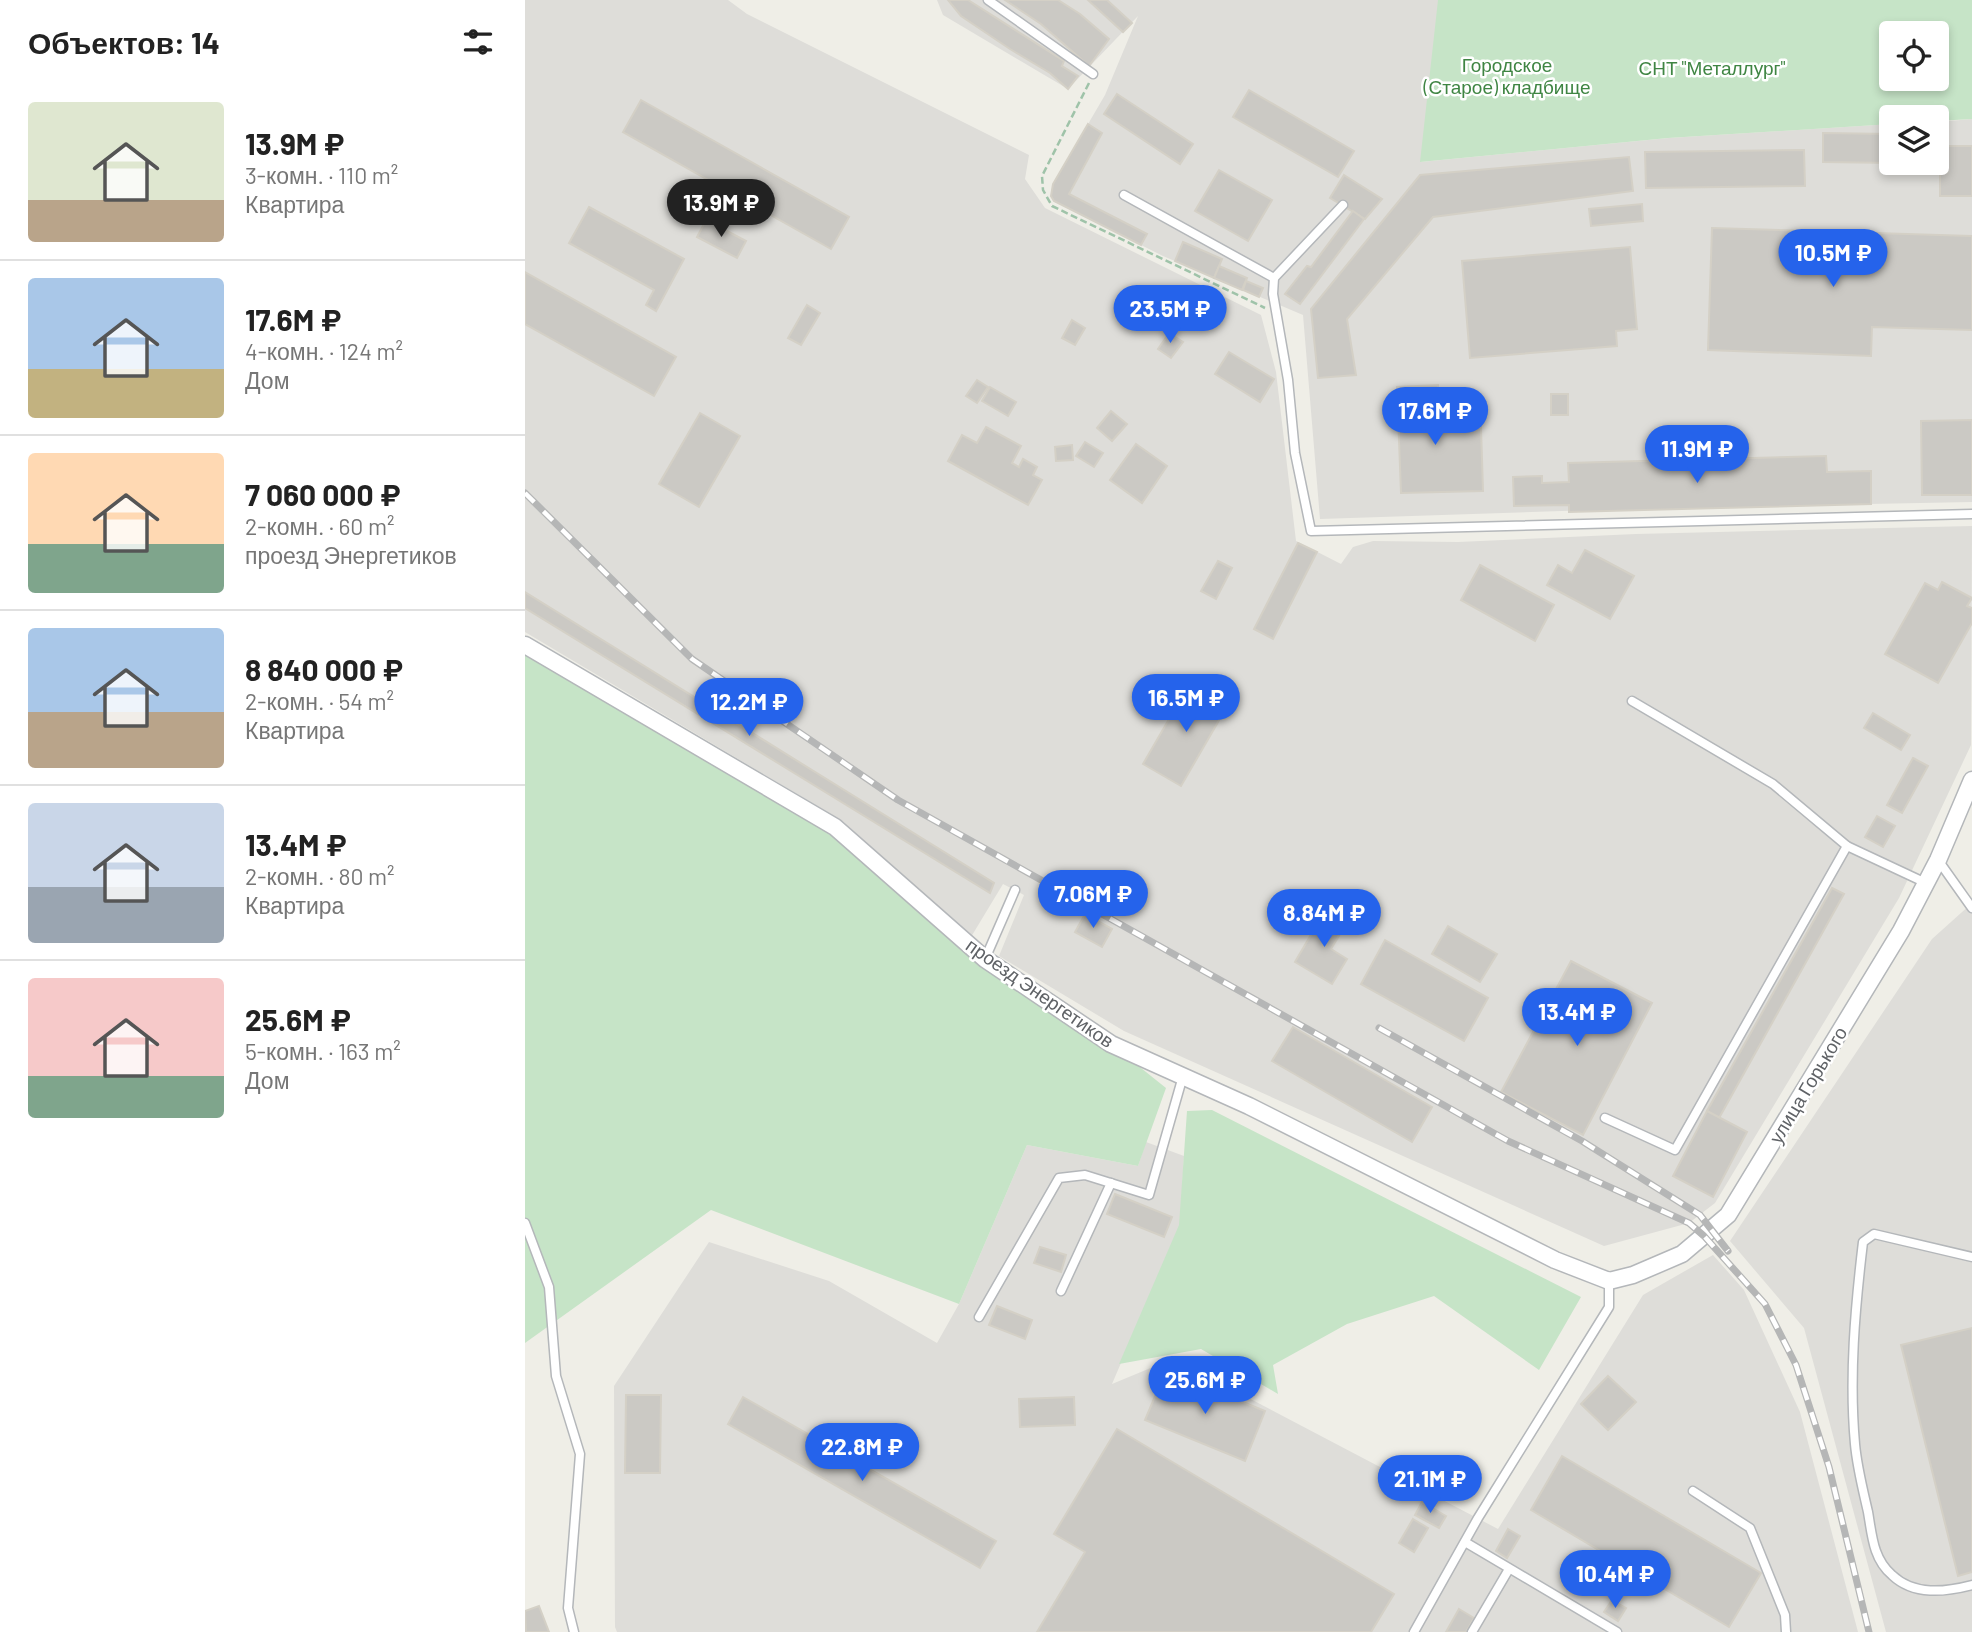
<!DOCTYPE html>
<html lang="ru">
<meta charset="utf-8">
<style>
body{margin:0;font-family:Barlow,sans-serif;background:#f2f2f2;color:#222;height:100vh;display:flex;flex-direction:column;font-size:26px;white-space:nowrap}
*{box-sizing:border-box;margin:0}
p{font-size:23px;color:#767676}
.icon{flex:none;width:38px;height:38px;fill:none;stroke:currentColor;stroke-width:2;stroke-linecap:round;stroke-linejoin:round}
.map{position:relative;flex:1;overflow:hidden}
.drawer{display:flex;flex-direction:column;background:#fff;width:525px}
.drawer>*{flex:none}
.tools{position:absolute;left:1354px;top:21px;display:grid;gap:14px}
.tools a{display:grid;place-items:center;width:70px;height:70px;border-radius:7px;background:#fff;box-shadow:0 4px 10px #0003;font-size:35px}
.price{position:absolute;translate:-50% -60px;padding:0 16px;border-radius:24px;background:#2563eb;color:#fff;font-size:23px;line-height:46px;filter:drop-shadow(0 2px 4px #0008)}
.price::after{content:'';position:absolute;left:50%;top:42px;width:21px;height:16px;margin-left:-10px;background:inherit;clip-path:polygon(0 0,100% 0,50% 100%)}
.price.on{background:#222;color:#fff}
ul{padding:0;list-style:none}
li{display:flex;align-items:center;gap:21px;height:175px;padding:0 28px}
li+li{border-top:2px solid #e0e0e0}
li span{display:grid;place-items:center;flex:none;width:196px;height:140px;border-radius:7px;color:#555}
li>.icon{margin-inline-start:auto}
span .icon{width:84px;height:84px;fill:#fffc;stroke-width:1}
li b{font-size:30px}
h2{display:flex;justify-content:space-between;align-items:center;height:84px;padding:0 28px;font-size:30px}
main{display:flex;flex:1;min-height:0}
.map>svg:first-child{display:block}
</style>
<main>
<section class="drawer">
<h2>Объектов: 14<svg class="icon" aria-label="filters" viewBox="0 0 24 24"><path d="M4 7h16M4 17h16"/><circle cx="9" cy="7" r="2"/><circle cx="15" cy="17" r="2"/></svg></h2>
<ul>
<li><span style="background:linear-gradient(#dfe7d0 70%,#b9a48a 0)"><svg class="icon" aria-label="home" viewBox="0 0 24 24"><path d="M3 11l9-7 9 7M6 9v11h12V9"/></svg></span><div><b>13.9M ₽</b><p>3-комн. · 110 m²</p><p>Квартира</p></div></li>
<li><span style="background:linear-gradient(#a9c7e8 65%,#c2b280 0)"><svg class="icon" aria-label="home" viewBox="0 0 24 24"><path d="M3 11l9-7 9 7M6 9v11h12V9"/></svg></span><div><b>17.6M ₽</b><p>4-комн. · 124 m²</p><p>Дом</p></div></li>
<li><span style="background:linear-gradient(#ffd9b3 65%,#7fa58c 0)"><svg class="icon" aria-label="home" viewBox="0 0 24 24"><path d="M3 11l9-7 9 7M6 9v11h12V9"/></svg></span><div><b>7 060 000 ₽</b><p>2-комн. · 60 m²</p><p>проезд Энергетиков</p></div></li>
<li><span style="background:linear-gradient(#a9c7e8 60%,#b9a48a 0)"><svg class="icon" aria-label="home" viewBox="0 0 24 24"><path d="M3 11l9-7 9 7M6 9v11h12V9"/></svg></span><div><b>8 840 000 ₽</b><p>2-комн. · 54 m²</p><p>Квартира</p></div></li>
<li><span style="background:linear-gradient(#c9d6e8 60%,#9aa5b1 0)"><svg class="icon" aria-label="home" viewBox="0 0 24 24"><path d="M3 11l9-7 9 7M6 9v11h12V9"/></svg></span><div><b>13.4M ₽</b><p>2-комн. · 80 m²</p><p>Квартира</p></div></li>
<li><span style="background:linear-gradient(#f6c9c9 70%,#7fa58c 0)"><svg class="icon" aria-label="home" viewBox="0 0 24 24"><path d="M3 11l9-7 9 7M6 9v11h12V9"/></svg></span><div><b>25.6M ₽</b><p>5-комн. · 163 m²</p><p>Дом</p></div></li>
</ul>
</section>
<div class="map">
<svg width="1447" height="1632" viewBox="0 0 1447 1632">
<rect width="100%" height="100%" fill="#efeee7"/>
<!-- industrial -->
<g fill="#deddd9">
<path d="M0 0H203L222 14 504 155 500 179 520 208 736 315 751 372 771 541 816 564 828 547 848 541 933 542 1111 534 1447 526 1446 745 1374 898 1190 1203 1164 1223 1079 1246 599 1031 474 956 499 895 478 884 446 937 319 822 0 632Z"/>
<path d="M412 0H915L896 162 1144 138 1367 124V163H1412V122L1447 119V502L1127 508 795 519 778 315 638 256 528 201 526 196 528 184 580 95 613 16 543 89 418 15Z"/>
<path d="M1447 898V1632H1361L1279 1328 1205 1241 1407 939 1446 904Z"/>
<path d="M621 1142 659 1156 655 1225 587 1384 640 1362 674 1372 973 1529 1118 1295 1188 1255 1219 1290 1275 1412 1333 1632H92L90 1627 89 1386 184 1242 304 1281 412 1343 434 1304 502 1145 613 1166Z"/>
</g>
<!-- green -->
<g fill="#c6e4c7" fill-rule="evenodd">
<path d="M913 0H1447V119L1412 121V117H1367V124L1143 138 895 162ZM1412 33V79H1367V33Z"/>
<path d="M0 645 310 827 460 959 586 1044 641 1088 613 1166 502 1145 434 1304 186 1210 0 1343Z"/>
<path d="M687 1110 1056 1297 1014 1370 909 1296 822 1324 748 1365 753 1394 676 1349 594 1364 654 1225 662 1111Z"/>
</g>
<!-- building -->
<g fill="#cbc9c4" stroke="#d4d0c6" stroke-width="2">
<path d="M423 0H443L539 61 537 66 553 76 543 89 525 73 485 49 436 16Z"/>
<path d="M480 0H533L555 14 584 39 564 66 516 24Z"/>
<path d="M563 0H582L607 23 598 32Z"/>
<path d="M724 90 829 151 813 177 708 117Z"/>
<path d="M592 94 668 144 655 164 579 114Z"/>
<path d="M116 100 324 217 306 249 98 132Z"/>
<path d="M563 124 577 133 544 194 622 234 616 245 529 201 526 196 528 184Z"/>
<path d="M1298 133 1367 134 1368 163 1298 162Z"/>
<path d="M1414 146H1447V196H1415V172H1422V163H1414Z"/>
<path d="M1279 150 1280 186 1121 188 1120 152Z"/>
<path d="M1104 157 1108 191 908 217 822 319 831 375 793 378 786 309 895 175Z"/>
<path d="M694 170 747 200 723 241 670 211Z"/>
<path d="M819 175 857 199 840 219 805 198Z"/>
<path d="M1117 204 1118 221 1066 226 1064 209Z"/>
<path d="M64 207 159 259 131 311 121 305 129 290 44 243Z"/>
<path d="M828 211 839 219 775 304 760 294 782 266 786 267Z"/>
<path d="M181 220 221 241 212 258 172 237Z"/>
<path d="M1187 228 1447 236V330L1347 327 1346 356 1183 350Z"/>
<path d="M658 242 697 259 689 278 650 261Z"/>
<path d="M1105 247 1112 329 1091 331 1092 346 945 358 937 261Z"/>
<path d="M694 266 722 278 717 290 689 278Z"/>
<path d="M0 272 151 357 129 396 0 324Z"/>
<path d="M721 281 738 288 734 297 718 290Z"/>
<path d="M282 305 295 313 276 345 263 338Z"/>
<path d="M547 320 560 328 550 345 537 338Z"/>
<path d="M644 333 658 342 646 358 633 349Z"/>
<path d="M704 352 749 379 735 402 690 374Z"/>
<path d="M452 380 463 387 452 403 441 396Z"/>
<path d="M913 385 914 428 956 427 958 491 876 493 872 387Z"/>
<path d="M465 387 491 402 483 416 457 401Z"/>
<rect x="1026" y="394" width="17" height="21"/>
<path d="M586 411 602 424 587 441 572 428Z"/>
<path d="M175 413 215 436 174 507 134 484Z"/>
<path d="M1447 420V495H1397L1396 421Z"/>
<path d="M461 427 496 446 487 463 494 467 498 459 512 467 508 475 517 480 503 505 423 461 437 435 452 443Z"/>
<path d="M560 442 578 453 569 467 551 456Z"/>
<path d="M611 444 642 466 617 503 585 480Z"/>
<path d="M547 445 548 460 531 461 530 447Z"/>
<path d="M1301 456 1302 472 1346 471V504L1044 512V505L989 506 988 477 1017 476V483L1044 482 1043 463Z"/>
<path d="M773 543 792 552 748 639 729 629Z"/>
<path d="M1060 550 1109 576 1085 619 1022 585 1033 565 1047 573Z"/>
<path d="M693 561 707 568 691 599 676 591Z"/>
<path d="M955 565 1029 605 1010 641 936 600Z"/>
<path d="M1417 582 1447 598 1442 606 1447 608V623L1413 683 1360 654 1400 583 1413 590Z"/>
<path d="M0 592 469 883 465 893 0 608Z"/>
<path d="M666 681 704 703 656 786 618 764Z"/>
<path d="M1348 713 1385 735 1376 750 1339 728Z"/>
<path d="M1388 758 1403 766 1377 813 1362 805Z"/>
<path d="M1352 816 1370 826 1358 847 1340 837Z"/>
<path d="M1307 888 1319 894 1194 1118 1182 1111Z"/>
<path d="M800 911 821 924 806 949 822 959 807 984 770 962Z"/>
<path d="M560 914 587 929 577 947 550 932Z"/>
<path d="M923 926 972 954 955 982 907 954Z"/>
<path d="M860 940 963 998 939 1041 836 984Z"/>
<path d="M1046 961 1127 1003 1058 1135 976 1092Z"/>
<path d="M768 1027 907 1107 887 1142 747 1061Z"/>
<path d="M1182 1111 1222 1132 1188 1197 1148 1176Z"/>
<path d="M590 1194 647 1217 639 1237 582 1214Z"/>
<path d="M515 1247 541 1255 536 1272 509 1263Z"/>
<path d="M472 1306 507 1320 500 1339 464 1325Z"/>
<path d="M1447 1328V1572L1433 1576 1376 1345Z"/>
<path d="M641 1370 740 1411 720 1461 620 1420Z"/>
<path d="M1083 1376 1111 1402 1083 1430 1056 1404Z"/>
<path d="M101 1395H136L135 1473H100Z"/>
<path d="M218 1397 471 1541 455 1568 203 1424Z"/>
<path d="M549 1397 550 1425 495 1427 494 1399Z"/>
<path d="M592 1429 869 1594 846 1632H512L560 1552 529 1534Z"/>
<path d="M1037 1456 1236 1573 1204 1627 1006 1510Z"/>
<path d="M897 1502 921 1516 914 1528 890 1515Z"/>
<path d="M888 1519 903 1528 889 1552 874 1543Z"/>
<path d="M983 1529 995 1536 982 1558 971 1551Z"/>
<path d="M1087 1600 1101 1608 1093 1621 1079 1612Z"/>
<path d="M14 1606 24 1632H1L0 1611Z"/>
<path d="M934 1609 949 1618 941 1632H921Z"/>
</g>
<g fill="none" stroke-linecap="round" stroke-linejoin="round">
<!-- lane casing -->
<g stroke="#b4b7ba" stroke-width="11">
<g id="lane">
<path d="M463 0 568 74"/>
<path d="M599 195 749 278"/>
<path d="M818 205 749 278 748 294 763 380 770 453 786 531 1447 514"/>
<path d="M1107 701 1248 784 1322 846"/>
<path d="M1413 860 1447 908"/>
<path d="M460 959 490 890"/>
<path d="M1080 1118 1150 1150 1322 846 1401 883"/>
<path d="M0 1223 24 1287 31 1376 55 1454 43 1608 49 1632"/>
<path d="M1447 1257 1349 1234 1338 1242C1330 1309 1324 1377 1330 1444 1332 1467 1338 1490 1343 1512 1347 1535 1348 1559 1367 1575 1389 1596 1420 1592 1447 1585"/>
<path d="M536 1291 586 1183"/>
<path d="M454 1317 534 1178 560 1175 624 1195 658 1076"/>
<path d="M1168 1491 1225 1528 1260 1615 1261 1632"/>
<path d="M940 1542 1092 1632"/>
<path d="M889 1632 953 1518 1084 1307V1281"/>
<path d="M947 1632 984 1569"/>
</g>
</g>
<!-- street casing -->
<g stroke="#b4b7ba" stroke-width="19">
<path id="street" d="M0 645 310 827 460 959 586 1044 724 1106 1030 1260 1084 1281 1108 1275 1157 1254 1203 1215 1376 931 1413 860 1447 780"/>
</g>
<!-- path -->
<path stroke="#9fc3a9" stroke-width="2.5" stroke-dasharray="7 3.5" stroke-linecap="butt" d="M564 83 517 176 518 190 527 206 740 308"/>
<!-- lane -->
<use href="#lane" stroke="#fff" stroke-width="8"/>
<!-- street -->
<use href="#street" stroke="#fff" stroke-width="16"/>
<!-- rail casing -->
<g stroke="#b5b6b6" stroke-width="7">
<g id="rail">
<path d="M0 493 167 659 373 800 983 1141 1164 1223 1179 1236 1240 1304 1271 1365 1304 1467 1344 1632"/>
<path d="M854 1028 1057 1141 1175 1215 1203 1251"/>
</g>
</g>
<!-- rail -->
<use href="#rail" stroke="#fff" stroke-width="4.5" stroke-dasharray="13" stroke-linecap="butt"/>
</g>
<g text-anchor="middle" stroke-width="5" stroke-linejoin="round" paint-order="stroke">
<!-- park labels -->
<g font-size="19" fill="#3f8543" stroke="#fff">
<text x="982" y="72">Городское<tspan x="982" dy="22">(Старое) кладбище</tspan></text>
<text x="1187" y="75">СНТ "Металлург"</text>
</g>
<!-- street labels -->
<g font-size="19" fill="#5f6266" stroke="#fff">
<text transform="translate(515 993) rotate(35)" y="7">проезд Энергетиков</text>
<text transform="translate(1283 1085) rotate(-59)" y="7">улица Горького</text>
</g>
</g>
</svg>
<div class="tools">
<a><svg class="icon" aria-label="locate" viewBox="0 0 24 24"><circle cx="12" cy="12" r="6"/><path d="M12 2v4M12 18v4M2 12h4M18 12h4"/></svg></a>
<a><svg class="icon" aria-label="layers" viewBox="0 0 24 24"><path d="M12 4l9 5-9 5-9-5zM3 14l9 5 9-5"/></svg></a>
</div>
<b class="price on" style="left:196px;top:239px">13.9M ₽</b>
<b class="price" style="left:1308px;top:289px">10.5M ₽</b>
<b class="price" style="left:645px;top:345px">23.5M ₽</b>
<b class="price" style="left:910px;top:447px">17.6M ₽</b>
<b class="price" style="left:1172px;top:485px">11.9M ₽</b>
<b class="price" style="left:661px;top:734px">16.5M ₽</b>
<b class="price" style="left:224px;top:738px">12.2M ₽</b>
<b class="price" style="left:568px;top:930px">7.06M ₽</b>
<b class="price" style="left:799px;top:949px">8.84M ₽</b>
<b class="price" style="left:1052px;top:1048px">13.4M ₽</b>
<b class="price" style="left:680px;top:1416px">25.6M ₽</b>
<b class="price" style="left:337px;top:1483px">22.8M ₽</b>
<b class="price" style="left:905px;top:1515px">21.1M ₽</b>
<b class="price" style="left:1090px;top:1610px">10.4M ₽</b>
</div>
</main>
